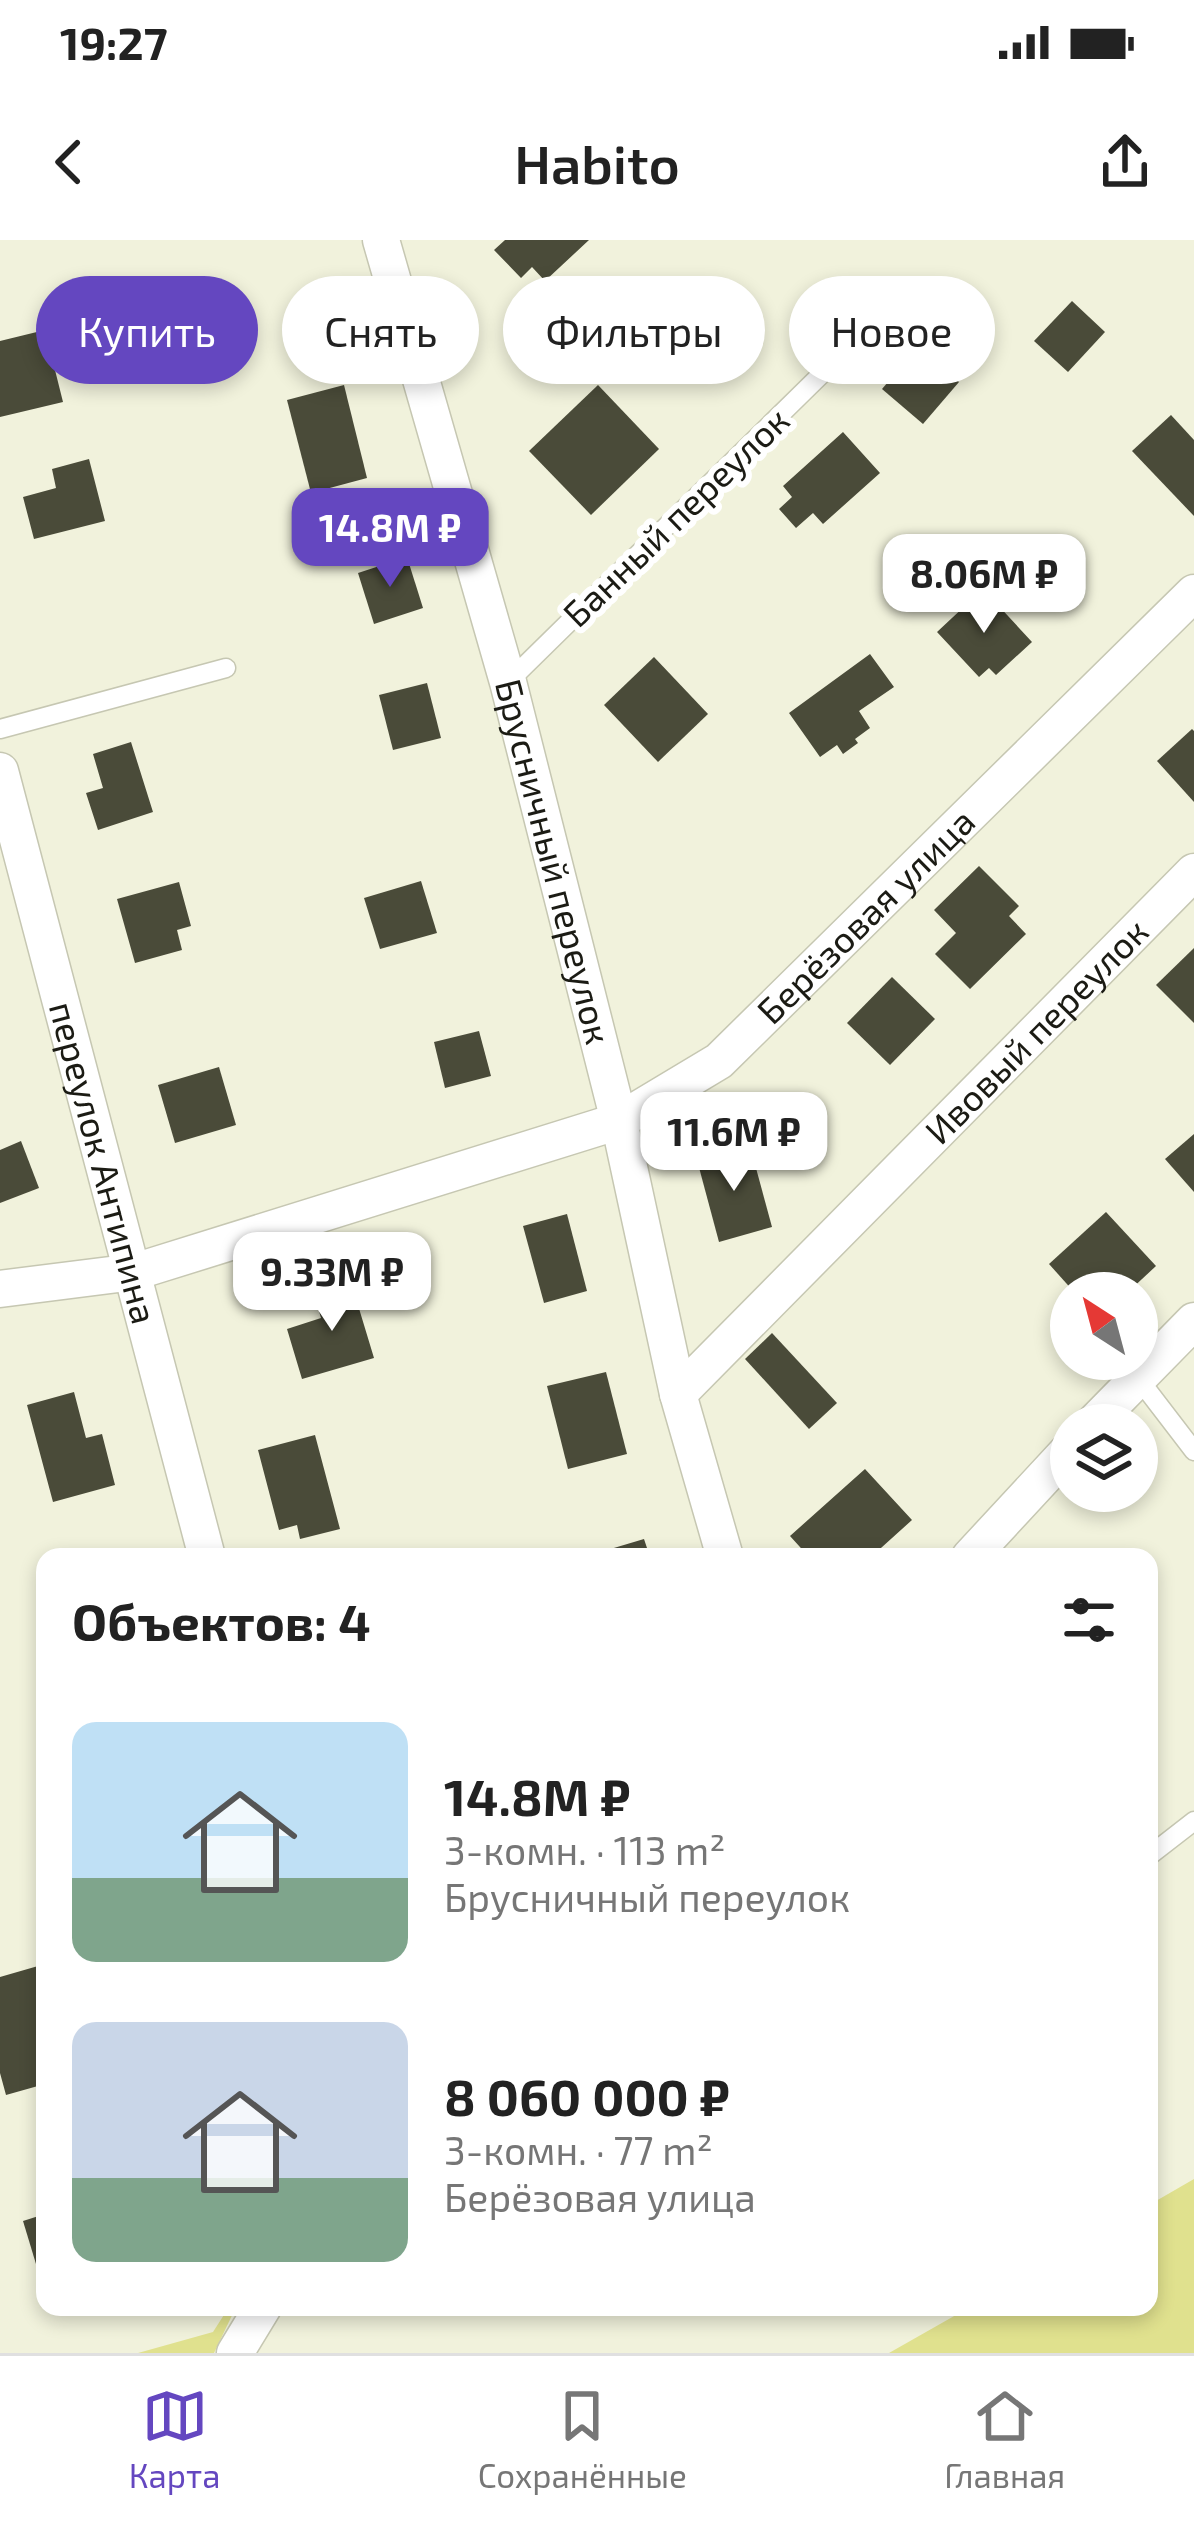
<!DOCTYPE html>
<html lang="ru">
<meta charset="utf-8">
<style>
body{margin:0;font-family:"Exo 2",sans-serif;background:#f6f6f6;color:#222;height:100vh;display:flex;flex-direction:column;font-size:45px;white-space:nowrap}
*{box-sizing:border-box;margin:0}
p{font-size:39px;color:#767676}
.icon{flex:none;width:66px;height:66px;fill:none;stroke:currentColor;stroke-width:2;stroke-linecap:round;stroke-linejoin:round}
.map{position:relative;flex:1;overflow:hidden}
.details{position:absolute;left:36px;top:1308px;width:1122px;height:768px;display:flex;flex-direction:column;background:#fff;border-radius:24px;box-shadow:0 6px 18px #0003}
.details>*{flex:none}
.hud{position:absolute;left:36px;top:36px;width:1122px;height:108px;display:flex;gap:24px}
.needle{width:78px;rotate:324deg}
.tools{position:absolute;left:1050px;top:1032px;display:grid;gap:24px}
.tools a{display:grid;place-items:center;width:108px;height:108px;border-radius:50%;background:#fff;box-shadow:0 6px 18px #0003;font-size:60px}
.price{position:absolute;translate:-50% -102px;padding:0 27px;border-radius:24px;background:#fff;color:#222;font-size:39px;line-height:78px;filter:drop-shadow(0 3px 6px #0008)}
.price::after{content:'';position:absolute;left:50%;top:72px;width:36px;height:27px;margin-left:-18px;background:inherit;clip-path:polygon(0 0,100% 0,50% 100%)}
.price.on{background:#6447c0;color:#fff}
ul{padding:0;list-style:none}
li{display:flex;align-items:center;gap:36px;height:300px;padding:0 36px}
li span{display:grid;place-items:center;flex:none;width:336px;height:240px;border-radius:24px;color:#555}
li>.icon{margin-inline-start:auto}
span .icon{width:144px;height:144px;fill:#fffc;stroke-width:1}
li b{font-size:51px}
h2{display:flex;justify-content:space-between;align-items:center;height:144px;padding:0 36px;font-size:51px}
.pill{padding:0 42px;border-radius:54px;background:#fff;box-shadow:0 6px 18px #0003;font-size:42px;line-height:108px}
.pill.on{background:#6447c0;color:#fff}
.status{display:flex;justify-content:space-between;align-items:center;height:84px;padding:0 60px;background:#fff;direction:ltr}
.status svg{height:33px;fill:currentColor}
header{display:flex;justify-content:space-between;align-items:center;height:156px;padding:0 36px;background:#fff;font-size:54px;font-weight:600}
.dock{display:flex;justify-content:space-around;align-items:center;height:168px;border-top:3px solid #e0e0e0;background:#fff;font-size:33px;color:#767676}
.dock a{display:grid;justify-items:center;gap:6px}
.dock .on{color:#6447c0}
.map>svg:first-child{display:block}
</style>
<div class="status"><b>19:27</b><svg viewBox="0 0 49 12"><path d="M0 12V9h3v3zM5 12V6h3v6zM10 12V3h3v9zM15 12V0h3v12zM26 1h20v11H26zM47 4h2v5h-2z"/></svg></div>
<header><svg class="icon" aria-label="back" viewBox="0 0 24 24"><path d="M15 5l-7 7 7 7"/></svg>Habito<svg class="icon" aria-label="share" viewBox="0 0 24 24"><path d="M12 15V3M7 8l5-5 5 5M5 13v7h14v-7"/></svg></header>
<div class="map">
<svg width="1194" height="2113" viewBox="0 0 1194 2113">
<rect width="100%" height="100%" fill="#f1f2dc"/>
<!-- green -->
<g fill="#e0e18e">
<path d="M1194 1939V2113H889L970 2067H1149V1965Z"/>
<path d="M229 2067H236L214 2113H138L213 2092Z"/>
</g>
<!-- building -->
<g fill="#4a4b39">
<path d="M505 0H589L545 41 532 27 521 38 494 10Z"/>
<path d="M1072 61 1105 92 1068 132 1034 101Z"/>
<path d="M45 90 63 162 0 177V101Z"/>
<path d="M918 107 959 142 923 184 882 149Z"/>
<path d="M344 145 367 238 311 253 287 160Z"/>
<path d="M598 145 659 209 591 275 529 211Z"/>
<path d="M1171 175 1194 200V276L1132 211Z"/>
<path d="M843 192 880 233 823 284 813 273 796 288 779 269 792 257 783 246Z"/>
<path d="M89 219 105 281 34 299 23 257 56 248 52 229Z"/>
<path d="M407 317 423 368 374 384 358 333Z"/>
<path d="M983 349 1032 402 996 435 989 428 979 437 937 392Z"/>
<path d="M870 414 894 447 859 471 870 488 855 499 858 503 843 514 837 505 820 517 789 473Z"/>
<path d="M654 417 708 474 658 522 604 465Z"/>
<path d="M427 443 441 498 393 510 379 455Z"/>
<path d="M1192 489 1194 491V562L1157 521Z"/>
<path d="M131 502 153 572 98 590 86 553 103 548 93 514Z"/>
<path d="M979 626 1019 666 1009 676 1026 694 970 749 935 714 956 693 934 670Z"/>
<path d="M421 641 437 693 380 709 364 658Z"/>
<path d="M179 642 191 686 177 690 182 710 135 723 117 659Z"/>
<path d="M1194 708V783L1156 745Z"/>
<path d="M892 737 935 779 890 825 847 783Z"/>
<path d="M479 791 491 836 445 848 434 802Z"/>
<path d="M219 827 236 885 175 903 158 845Z"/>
<path d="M1194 894V952L1165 919Z"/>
<path d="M21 901 39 948 0 963V910Z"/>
<path d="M750 906 772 987 719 1002 697 920Z"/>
<path d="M1106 972 1156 1026 1127 1053H1075L1049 1024Z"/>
<path d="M567 974 587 1051 544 1063 523 986Z"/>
<path d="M351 1042 374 1118 302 1139 287 1089 321 1078 314 1054Z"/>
<path d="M772 1093 837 1163 809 1189 745 1119Z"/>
<path d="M606 1132 627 1214 568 1229 547 1146Z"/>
<path d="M74 1152 86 1198 102 1194 115 1245 53 1262 27 1165Z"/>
<path d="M315 1195 340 1289 300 1299 297 1285 279 1290 258 1210Z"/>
<path d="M865 1229 912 1280 871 1317 863 1308 853 1317H809L790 1296Z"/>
<path d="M644 1299 650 1317H587V1316Z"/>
<path d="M45 1724V1796L39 1798 45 1820V1844L6 1855 0 1833V1737Z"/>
<path d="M45 1974V2021L36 2024 23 1981Z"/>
</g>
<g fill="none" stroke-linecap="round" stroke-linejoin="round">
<!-- service casing -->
<g stroke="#c6c7b2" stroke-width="21">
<g id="service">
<path d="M508 442 896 61"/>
<path d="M0 489 226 428"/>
<path d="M1138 1138 1194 1211"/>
<path d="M1149 1616 1194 1581"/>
</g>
</g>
<!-- minor casing -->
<g stroke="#c6c7b2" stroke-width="39">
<g id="minor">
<path id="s1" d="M381 0 508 442 619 881 678 1154 725 1317"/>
<path id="s2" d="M0 531 207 1317"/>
<path id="s3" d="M0 1049 134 1032 619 881 719 821 1194 353"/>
<path id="s4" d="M678 1154 1194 632"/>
<path d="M1092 1185 1194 1081"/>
<path d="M970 1317 1071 1208"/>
<path d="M235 2113 263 2067"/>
</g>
</g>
<!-- service -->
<use href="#service" stroke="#fff" stroke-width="18"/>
<!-- minor -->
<use href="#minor" stroke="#fff" stroke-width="36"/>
</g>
<g text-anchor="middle" stroke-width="12" stroke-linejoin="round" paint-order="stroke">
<!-- street labels -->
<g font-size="36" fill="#1b1b14" stroke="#fff">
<text transform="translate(676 277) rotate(-44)" y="13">Банный переулок</text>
<text dy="13" stroke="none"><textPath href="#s1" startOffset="645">Брусничный переулок</textPath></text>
<text dy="13" stroke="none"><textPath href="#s3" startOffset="966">Берёзовая улица</textPath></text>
<text dy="13" stroke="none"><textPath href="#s4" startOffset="510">Ивовый переулок</textPath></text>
<text dy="13" stroke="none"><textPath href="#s2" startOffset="405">переулок Антипина</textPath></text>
</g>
</g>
</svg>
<div class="tools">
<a><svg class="needle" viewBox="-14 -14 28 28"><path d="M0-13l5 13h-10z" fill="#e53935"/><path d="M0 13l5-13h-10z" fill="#767676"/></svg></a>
<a><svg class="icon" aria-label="layers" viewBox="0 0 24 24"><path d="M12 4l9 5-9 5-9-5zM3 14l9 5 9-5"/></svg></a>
</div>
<b class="price on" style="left:390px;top:350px">14.8M ₽</b>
<b class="price" style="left:984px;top:396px">8.06M ₽</b>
<b class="price" style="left:734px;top:954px">11.6M ₽</b>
<b class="price" style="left:332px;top:1094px">9.33M ₽</b>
<div class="hud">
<a class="pill on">Купить</a>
<a class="pill">Снять</a>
<a class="pill">Фильтры</a>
<a class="pill">Новое</a>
</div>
<section class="details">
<h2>Объектов: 4<svg class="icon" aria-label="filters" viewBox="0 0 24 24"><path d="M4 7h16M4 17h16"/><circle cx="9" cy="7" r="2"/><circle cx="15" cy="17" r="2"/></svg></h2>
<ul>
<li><span style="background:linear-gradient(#bfe0f5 65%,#7fa58c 0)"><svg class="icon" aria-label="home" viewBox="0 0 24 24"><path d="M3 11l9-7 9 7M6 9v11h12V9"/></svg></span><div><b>14.8M ₽</b><p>3-комн. · 113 m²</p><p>Брусничный переулок</p></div></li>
<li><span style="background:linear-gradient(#c9d6e8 65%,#7fa58c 0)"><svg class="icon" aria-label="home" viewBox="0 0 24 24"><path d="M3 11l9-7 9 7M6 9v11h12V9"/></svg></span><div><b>8 060 000 ₽</b><p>3-комн. · 77 m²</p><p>Берёзовая улица</p></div></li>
</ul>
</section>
</div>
<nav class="dock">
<a class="on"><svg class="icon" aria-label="map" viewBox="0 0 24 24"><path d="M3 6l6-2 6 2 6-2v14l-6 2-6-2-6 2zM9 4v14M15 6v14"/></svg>Карта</a>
<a><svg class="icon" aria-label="saved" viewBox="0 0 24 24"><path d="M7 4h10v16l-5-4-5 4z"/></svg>Сохранённые</a>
<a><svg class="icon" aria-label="home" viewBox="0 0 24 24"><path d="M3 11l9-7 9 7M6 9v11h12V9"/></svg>Главная</a>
</nav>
